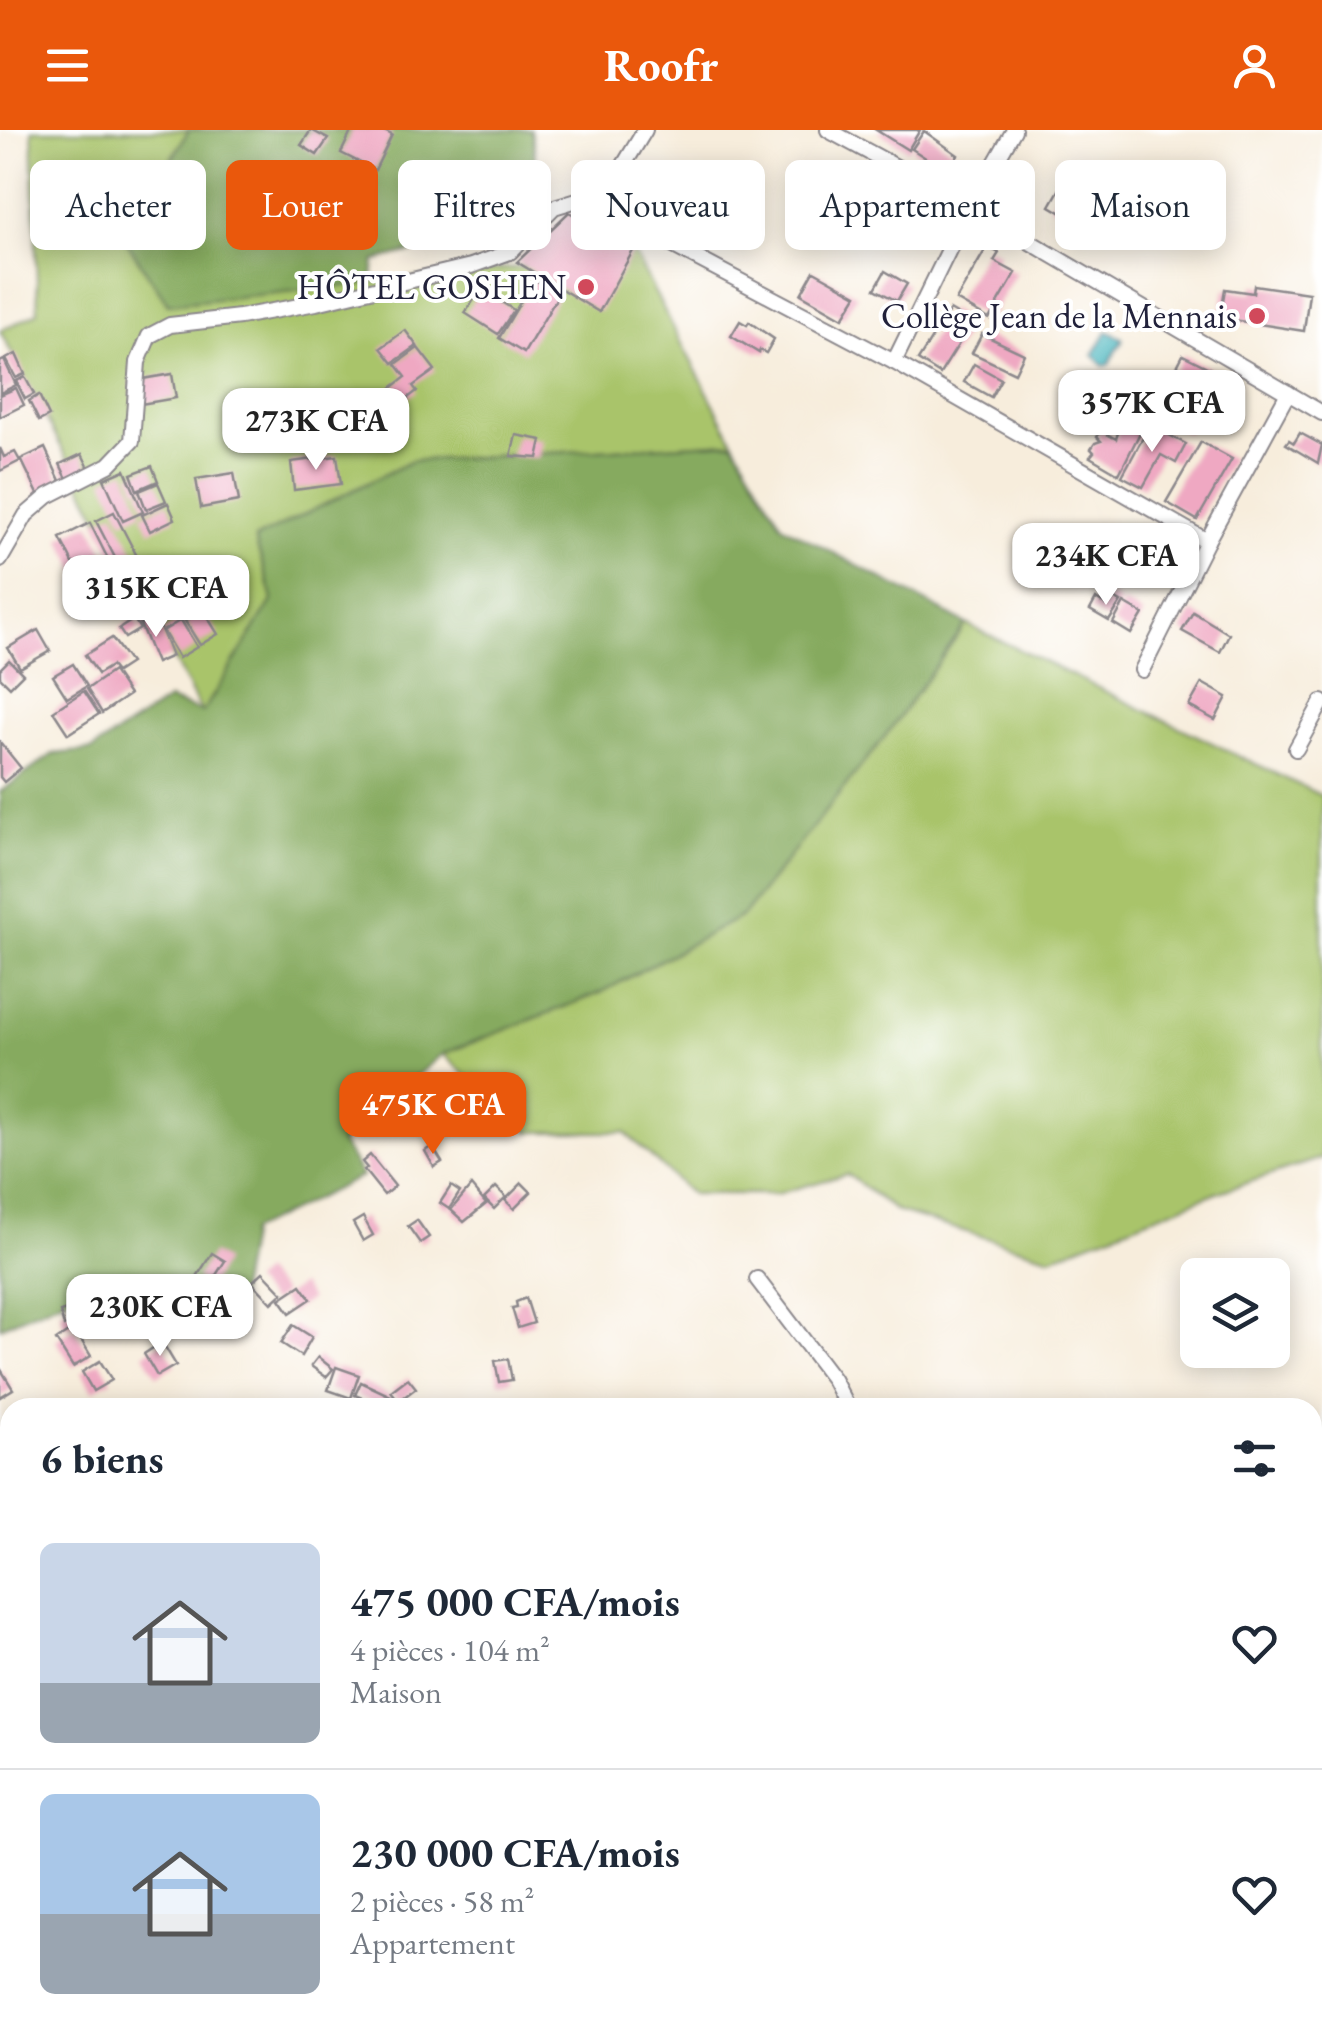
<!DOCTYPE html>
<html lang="fr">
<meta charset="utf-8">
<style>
body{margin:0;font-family:"EB Garamond",serif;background:#f2f2f3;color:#1f2937;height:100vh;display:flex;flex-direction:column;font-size:38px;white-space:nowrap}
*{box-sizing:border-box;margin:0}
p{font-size:32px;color:#747a83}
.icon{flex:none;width:55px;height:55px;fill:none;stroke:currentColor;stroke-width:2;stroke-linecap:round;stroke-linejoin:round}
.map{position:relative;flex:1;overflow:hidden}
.drawer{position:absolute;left:0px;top:1268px;width:1322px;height:642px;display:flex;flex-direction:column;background:#fff;border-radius:30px 30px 0 0;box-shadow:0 5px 25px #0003}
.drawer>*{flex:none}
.guide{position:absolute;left:30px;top:30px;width:1262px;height:90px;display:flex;gap:20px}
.controls{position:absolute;left:1180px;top:1128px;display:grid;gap:20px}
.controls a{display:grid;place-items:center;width:110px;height:110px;border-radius:15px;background:#fff;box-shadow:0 5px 25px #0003;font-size:50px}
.price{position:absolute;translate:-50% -85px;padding:0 22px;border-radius:20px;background:#fff;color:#222;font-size:32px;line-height:65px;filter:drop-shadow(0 2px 5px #0008)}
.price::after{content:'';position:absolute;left:50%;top:60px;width:30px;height:22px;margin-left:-15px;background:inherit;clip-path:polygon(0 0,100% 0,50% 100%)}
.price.active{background:#ea580c;color:#fff}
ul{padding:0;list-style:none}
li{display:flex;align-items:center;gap:30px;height:250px;padding:0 40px}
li+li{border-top:2px solid #e0e1e3}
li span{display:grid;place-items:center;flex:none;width:280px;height:200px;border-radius:15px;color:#555}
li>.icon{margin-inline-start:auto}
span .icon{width:120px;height:120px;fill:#fffc;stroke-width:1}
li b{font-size:42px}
h2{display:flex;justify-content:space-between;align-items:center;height:120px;padding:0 40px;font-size:42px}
.tag{padding:0 35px;border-radius:15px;background:#fff;box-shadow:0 5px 25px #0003;font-size:35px;line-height:90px}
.tag.active{background:#ea580c;color:#fff}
header{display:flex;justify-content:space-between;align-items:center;height:130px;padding:0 40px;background:#ea580c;color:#fff;font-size:45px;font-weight:700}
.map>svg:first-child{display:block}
</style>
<header><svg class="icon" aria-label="menu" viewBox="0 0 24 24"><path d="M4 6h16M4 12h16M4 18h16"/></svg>Roofr<svg class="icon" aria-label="person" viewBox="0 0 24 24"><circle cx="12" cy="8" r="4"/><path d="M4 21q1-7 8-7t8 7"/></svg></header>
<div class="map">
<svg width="1322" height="1908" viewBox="0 0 1322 1908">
<rect width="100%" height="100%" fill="#fff"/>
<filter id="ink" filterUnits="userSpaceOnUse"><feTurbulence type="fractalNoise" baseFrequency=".01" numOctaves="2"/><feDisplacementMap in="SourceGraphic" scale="20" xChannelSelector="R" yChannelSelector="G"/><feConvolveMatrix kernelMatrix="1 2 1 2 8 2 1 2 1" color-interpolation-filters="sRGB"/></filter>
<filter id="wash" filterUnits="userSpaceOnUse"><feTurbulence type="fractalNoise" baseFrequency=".0048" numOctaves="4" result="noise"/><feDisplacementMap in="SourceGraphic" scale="40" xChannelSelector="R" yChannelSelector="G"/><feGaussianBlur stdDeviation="2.25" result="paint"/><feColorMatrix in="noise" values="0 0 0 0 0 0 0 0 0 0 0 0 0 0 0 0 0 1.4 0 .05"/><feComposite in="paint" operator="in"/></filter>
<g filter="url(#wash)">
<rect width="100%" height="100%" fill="#f7eddc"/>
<!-- green -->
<g fill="#a9c46a" stroke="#667352" stroke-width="2.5">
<path d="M32 0H189L125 108 168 174 635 125 734 312 412 331 255 409 273 469 260 528 202 583 0 201 38 182Z"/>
<path d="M966 494 1322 666V1028L1207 1066 1051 1127 896 1081 847 1044 776 1064H691L625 1002H530L442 924 600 863 743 785 889 601Z"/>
</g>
<!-- forest -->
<g fill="#86aa5e" stroke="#54664c" stroke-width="2.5">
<path d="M189 0H531C536 23 538 46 526 69 508 102 410 122 375 131L372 153 168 174 124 108Z"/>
<path d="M734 312 782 395 966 494 889 601 743 785 600 863 442 924 341 1012 362 1046 250 1101 235 1184 160 1193 87 1159 0 1197V662L53 624 92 620 168 570 203 582 273 469 255 409 412 331Z"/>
</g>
<!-- water -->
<path fill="#44b4bc" stroke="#336b7c" stroke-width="2.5" d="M1107 201 1122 208V212L1108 235H1103L1093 225Z"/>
<g id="blocks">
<!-- building -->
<g fill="#efa8c2">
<path d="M311 0 328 9 317 25 301 15Z"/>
<path d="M352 0H382L392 5 375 40 341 23Z"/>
<path d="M876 0H920L908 20Z"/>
<path d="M924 1 958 25 947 42 912 19Z"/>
<path d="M1062 55 1091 73 1079 93 1050 76Z"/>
<path d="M409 62 430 64 428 81 407 79Z"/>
<path d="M1101 79 1109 84 1096 103 1088 98Z"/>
<path d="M569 82 634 119 599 182 517 132Z"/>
<path d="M987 117 999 123 994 131 1016 143 989 189 956 170Z"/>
<path d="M814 141 857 165 843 188 801 164Z"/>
<path d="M885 141 907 154 897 171 875 159Z"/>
<path d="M534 149 559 164 524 223 499 208Z"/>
<path d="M1254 155 1309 163 1304 201 1220 188 1225 159 1253 163Z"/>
<path d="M481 159 514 180 498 204 465 183Z"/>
<path d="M950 180 972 193 940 244 918 230Z"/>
<path d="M740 191 747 195 749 192 774 209 766 223 760 220 759 223 731 206Z"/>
<path d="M405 200 417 216 393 233 381 218Z"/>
<path d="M982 204 1024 224 1015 243 972 223Z"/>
<path d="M418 218 435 240 413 256 417 261 378 291 367 276 406 247 396 234Z"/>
<path d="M16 224 25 244 16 248 6 229Z"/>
<path d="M1183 225 1219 243 1187 303 1152 285Z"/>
<path d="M4 230 16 255 0 263V232Z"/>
<path d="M974 234 1001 249 991 267 964 252Z"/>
<path d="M172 244 176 268 135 275 131 251Z"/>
<path d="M25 247 34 264 25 269 16 251Z"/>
<path d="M16 258 24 275 0 287V265Z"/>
<path d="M1146 259 1157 269 1119 344 1090 327 1094 322 1091 319 1095 313 1101 311 1097 307 1101 301 1116 309 1118 303 1103 295 1118 274 1130 283Z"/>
<path d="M39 265 49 286 39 291 29 271Z"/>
<path d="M1150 295 1186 314 1176 333 1161 325 1143 357 1122 346Z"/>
<path d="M1300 303 1322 315 1318 333 1286 314 1289 310 1294 313Z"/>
<path d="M516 305 542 310 538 328 511 326Z"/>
<path d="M1201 312 1232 329 1197 390 1166 372Z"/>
<path d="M0 318 4 327 15 322 20 331 0 341Z"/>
<path d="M45 318 62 355 39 366 21 329Z"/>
<path d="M82 324 92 344 70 355 60 334Z"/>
<path d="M337 326 341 354 294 360 291 332Z"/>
<path d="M152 336 158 351 137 360 131 344Z"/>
<path d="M125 340 143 382 123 391 104 349Z"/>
<path d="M234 343 239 371 201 378 196 349Z"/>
<path d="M158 353 166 371 146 379 139 361Z"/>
<path d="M168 373 175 389 150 401 142 385Z"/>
<path d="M114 382 154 459 136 468 96 391Z"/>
<path d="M90 393 120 453 91 468 60 408Z"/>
<path d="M1110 466 1121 472 1109 491 1090 480 1096 469 1105 475Z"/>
<path d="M1124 473 1143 484 1131 504 1113 493Z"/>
<path d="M203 480 218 504 200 515 185 491Z"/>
<path d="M1193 482 1229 504 1220 522 1182 501Z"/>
<path d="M156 487 172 526 156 533 140 494Z"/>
<path d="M134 489 140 499 125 508 119 499Z"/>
<path d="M181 490 197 517 179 528 163 501Z"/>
<path d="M38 500 50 521 20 538 8 518Z"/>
<path d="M112 508 130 533 116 542 111 536 98 544 85 525Z"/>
<path d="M9 530 23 544 10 557 0 547V539Z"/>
<path d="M73 534 87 556 67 568 53 546Z"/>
<path d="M113 541 129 565 102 583 87 559Z"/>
<path d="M1202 553 1227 567 1215 590 1189 576Z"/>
<path d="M84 561 99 584 68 604 53 581Z"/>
<path d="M0 612 21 638 4 652 0 647Z"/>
<path d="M407 954 425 972 413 983 396 966Z"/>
<path d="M432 1016 442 1032 434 1037 425 1021Z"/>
<path d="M370 1025 395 1056 384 1065 364 1040 367 1038 362 1032Z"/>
<path d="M522 1053 531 1062 514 1079 505 1070Z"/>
<path d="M451 1056 460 1062 449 1079 440 1073Z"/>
<path d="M471 1056 486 1074 464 1092 451 1080Z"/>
<path d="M496 1057 506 1067 494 1079 484 1069Z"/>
<path d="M363 1087 373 1105 363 1111 353 1093Z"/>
<path d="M417 1090 429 1107 420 1113 408 1096Z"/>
<path d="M212 1123 225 1131 209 1156 196 1148Z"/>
<path d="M263 1142 283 1163 272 1173 252 1152Z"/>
<path d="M301 1155 311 1169 290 1183 280 1169Z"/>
<path d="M526 1168 534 1193 518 1198 512 1178 517 1177 516 1172Z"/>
<path d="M82 1175 87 1190 64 1196 60 1182Z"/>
<path d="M293 1195 312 1207 301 1226 281 1213Z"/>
<path d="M74 1198 91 1226 73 1237 56 1210Z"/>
<path d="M162 1212 176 1235 157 1246 144 1224Z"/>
<path d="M318 1227 333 1239 326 1247 311 1236Z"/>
<path d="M508 1229 512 1250 499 1252 495 1231Z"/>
<path d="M100 1231 112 1250 93 1261 82 1242Z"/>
<path d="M336 1237 359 1245 351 1268 328 1260Z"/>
<path d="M0 1238 13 1259 0 1267Z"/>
<path d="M408 1248 416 1258 399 1271 391 1261Z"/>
<path d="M361 1252 391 1266 385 1278 355 1265Z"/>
<path d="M10 1484V1508L0 1510V1487Z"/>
<path d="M10 1890V1900H44L41 1908 4 1905Z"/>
<path d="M232 1900H245L250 1908H226L224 1905Z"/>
<path d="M292 1900H308L313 1908H285L283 1905Z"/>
</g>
</g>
</g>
<g filter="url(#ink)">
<use href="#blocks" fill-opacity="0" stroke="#8c888c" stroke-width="2.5"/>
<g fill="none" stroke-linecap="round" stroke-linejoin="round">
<!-- street casing -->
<g stroke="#8c888c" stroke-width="18">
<g id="street">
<path d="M828 0 970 77 1322 283"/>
<path d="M626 92 613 61 619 43 645 0"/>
<path d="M894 232 970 77 1014 0"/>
<path d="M0 430 26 385 48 366 109 335 132 311 138 232 149 206 170 195 240 187 316 173 471 136 510 122 554 77 577 70 594 74 894 232 1207 411"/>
<path d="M1142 540 1207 411 1288 263"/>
<path d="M1296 619 1322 572"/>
<path d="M757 1149 833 1249 848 1278"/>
<path d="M1312 1546 1322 1562"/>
<path d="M0 1617 10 1614"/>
</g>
</g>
<!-- primary casing -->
<g stroke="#8c888c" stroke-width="24">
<g id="primary">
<path d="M0 1347 10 1366"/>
<path d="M347 1900 352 1908"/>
</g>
</g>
<!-- street -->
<use href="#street" stroke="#fff" stroke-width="14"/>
<!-- primary -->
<use href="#primary" stroke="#fff" stroke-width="20"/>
</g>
</g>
<!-- markers -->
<g fill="#d1495b" stroke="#fff" stroke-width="4">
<circle cx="586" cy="157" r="10"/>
<circle cx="1257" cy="186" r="10"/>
</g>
<g text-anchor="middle" stroke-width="8" stroke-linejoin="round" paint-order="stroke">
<!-- poi labels -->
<g font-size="35" fill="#22223b" stroke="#fff" text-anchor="end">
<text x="566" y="169">HÔTEL GOSHEN</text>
<text x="1237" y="198">Collège Jean de la Mennais</text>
</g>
</g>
</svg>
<div class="controls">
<a><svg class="icon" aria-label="layers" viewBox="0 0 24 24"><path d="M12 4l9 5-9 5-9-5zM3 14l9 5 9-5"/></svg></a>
</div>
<b class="price" style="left:1152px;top:325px">357K CFA</b>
<b class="price" style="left:316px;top:343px">273K CFA</b>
<b class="price" style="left:1106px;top:478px">234K CFA</b>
<b class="price" style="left:156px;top:510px">315K CFA</b>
<b class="price active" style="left:433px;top:1027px">475K CFA</b>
<b class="price" style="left:160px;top:1229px">230K CFA</b>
<div class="guide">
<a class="tag">Acheter</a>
<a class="tag active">Louer</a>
<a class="tag">Filtres</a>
<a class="tag">Nouveau</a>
<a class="tag">Appartement</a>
<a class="tag">Maison</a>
</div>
<section class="drawer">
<h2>6 biens<svg class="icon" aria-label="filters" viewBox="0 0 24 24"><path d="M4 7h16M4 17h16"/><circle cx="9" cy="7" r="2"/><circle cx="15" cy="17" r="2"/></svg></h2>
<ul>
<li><span style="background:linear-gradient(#c9d6e8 70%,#9aa5b1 0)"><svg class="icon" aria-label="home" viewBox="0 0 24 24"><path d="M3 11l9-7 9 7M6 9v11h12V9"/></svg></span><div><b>475 000 CFA/mois</b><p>4 pièces · 104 m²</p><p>Maison</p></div><svg class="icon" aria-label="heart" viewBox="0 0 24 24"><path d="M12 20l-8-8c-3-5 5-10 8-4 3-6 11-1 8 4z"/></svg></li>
<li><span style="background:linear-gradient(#a9c7e8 60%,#9aa5b1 0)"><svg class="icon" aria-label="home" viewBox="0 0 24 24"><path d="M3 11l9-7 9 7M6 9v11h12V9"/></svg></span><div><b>230 000 CFA/mois</b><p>2 pièces · 58 m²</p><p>Appartement</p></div><svg class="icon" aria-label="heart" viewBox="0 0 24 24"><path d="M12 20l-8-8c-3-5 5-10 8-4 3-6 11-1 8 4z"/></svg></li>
</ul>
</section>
</div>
